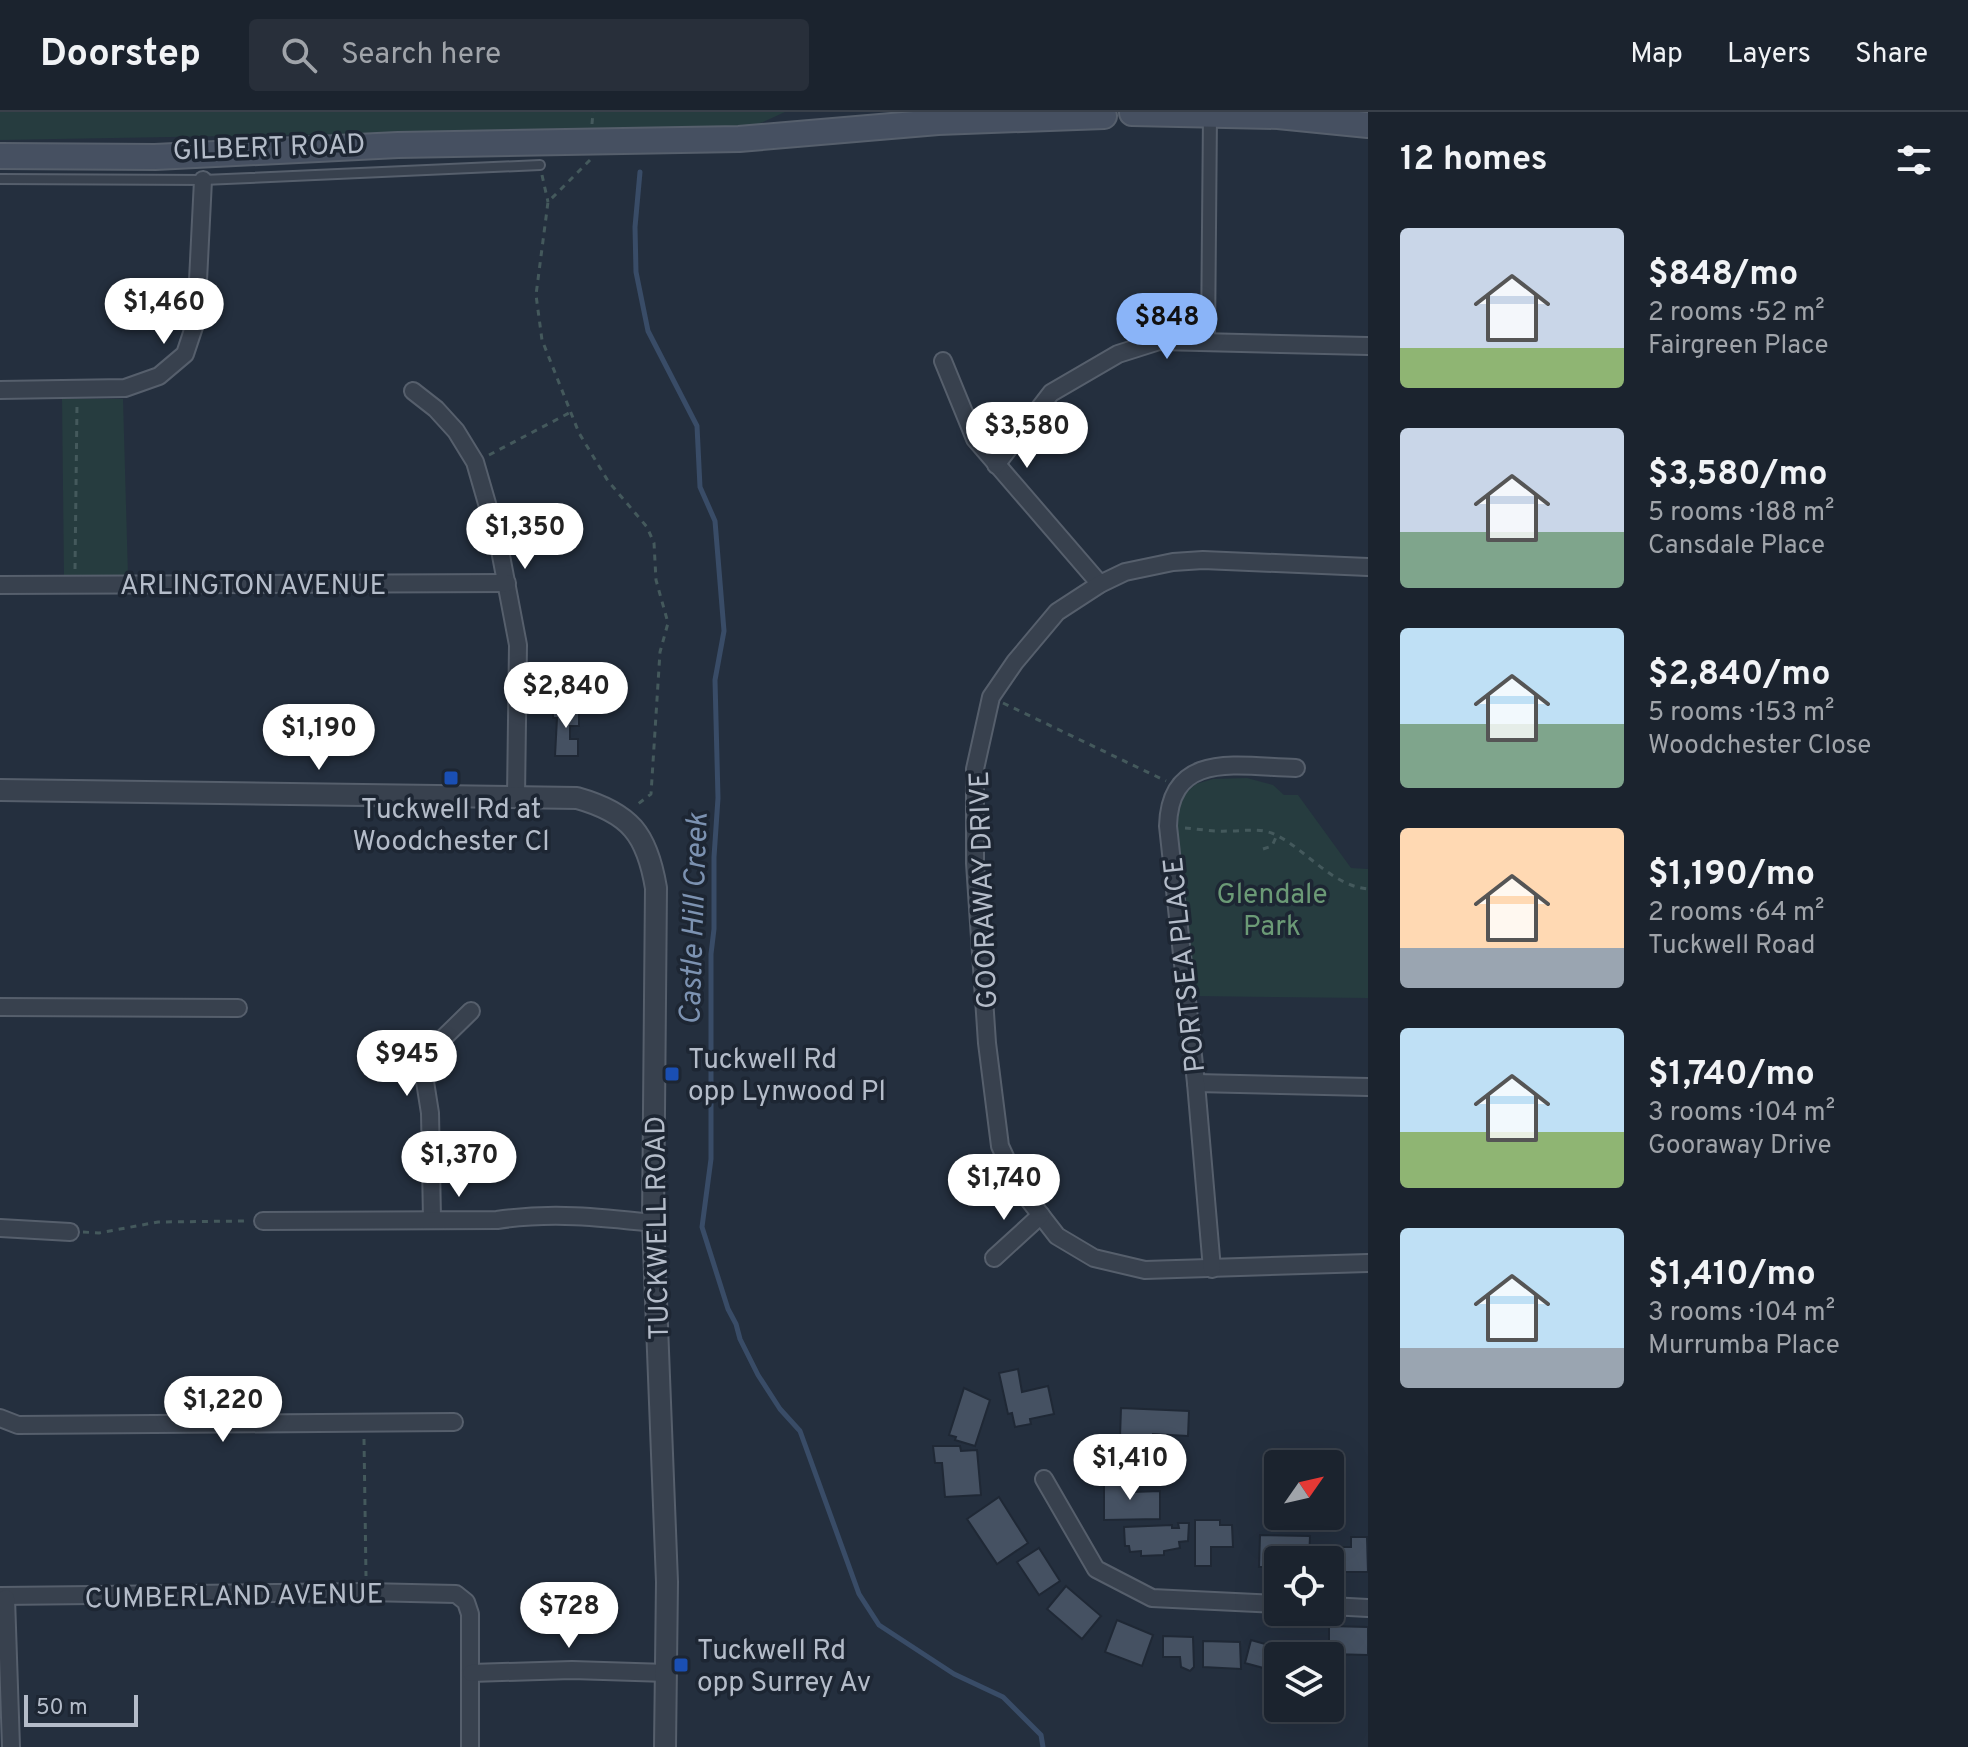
<!DOCTYPE html>
<meta charset="utf-8">
<style>
body{margin:0;font-family:Overpass,sans-serif;background:#282f3a;color:#f1f3f6;height:100vh;display:flex;flex-direction:column;font-size:30px;white-space:nowrap}
*{box-sizing:border-box;margin:0}
p{font-size:26px;color:#a0a4aa}
.icon{flex:none;width:44px;height:44px;fill:none;stroke:currentColor;stroke-width:2;stroke-linecap:round;stroke-linejoin:round}
.map{position:relative;flex:1;overflow:hidden}
.drawer{display:flex;flex-direction:column;background:#1b232e;width:600px}
.drawer>*{flex:none}
.needle{width:52px;rotate:56deg}
.fabs{position:absolute;left:1264px;top:1338px;display:grid;gap:16px}
.fabs a{display:grid;place-items:center;width:80px;height:80px;border-radius:8px;background:#1b232e;box-shadow:0 8px 32px #0002,0 0 0 2px #39404a;font-size:40px}
.scale{position:absolute;left:24px;bottom:20px;width:114px;box-sizing:border-box;padding-left:8px;border:4px solid #b4bcc9;border-top:0;font-size:22px;line-height:28px;white-space:nowrap;color:#b4bcc9;-webkit-text-stroke:6px #1d2633;paint-order:stroke}
.price{position:absolute;translate:-50% -68px;padding:0 18px;border-radius:28px;background:#fff;color:#222;font-size:26px;line-height:52px;filter:drop-shadow(0 2px 4px #0008)}
.price::after{content:'';position:absolute;left:50%;top:48px;width:24px;height:18px;margin-left:-12px;background:inherit;clip-path:polygon(0 0,100% 0,50% 100%)}
.price.current{background:#8ab4f8;color:#111}
ul{padding:0;list-style:none}
li{display:flex;align-items:center;gap:24px;height:200px;padding:0 32px}
li span{display:grid;place-items:center;flex:none;width:224px;height:160px;border-radius:8px;color:#555}
li>.icon{margin-inline-start:auto}
span .icon{width:96px;height:96px;fill:#fffc;stroke-width:1}
li b{font-size:34px}
h2{display:flex;justify-content:space-between;align-items:center;height:96px;padding:0 32px;font-size:34px}
header{display:flex;align-items:center;gap:48px;box-sizing:border-box;height:112px;padding:0 40px;background:#1b232e;border-bottom:2px solid #39404a}
header strong{font-size:38px}
nav{display:flex;gap:44px;margin-inline-start:auto;font-size:28px}
.search{width:560px;height:72px;background:#282f3a;display:flex;align-items:center;gap:20px;box-sizing:border-box;padding:0 28px;border-radius:8px;color:#a0a4aa;font-size:30px}
main{display:flex;flex:1;min-height:0}
.map>svg:first-child{display:block}
</style>
<header>
<strong>Doorstep</strong>
<div class="search"><svg class="icon" aria-label="search" viewBox="0 0 24 24"><circle cx="10" cy="10" r="6"/><path d="M15 15l6 6"/></svg>Search here</div>
<nav><a>Map</a><a>Layers</a><a>Share</a></nav>
</header>
<main>
<div class="map">
<svg width="1368" height="1635" viewBox="0 0 1368 1635">
<rect width="100%" height="100%" fill="#242f3e"/>
<!-- green -->
<g fill="#263c3f">
<path d="M0 0H785L752 15 0 28Z"/>
<path d="M62 287H123L128 464H64Z"/>
<path d="M1247 666 1273 673 1284 683H1298L1351 756 1368 757V886L1193 884 1176 731 1175 700 1184 682 1196 672 1213 667Z"/>
</g>
<g fill="none" stroke-linecap="round" stroke-linejoin="round">
<!-- stream -->
<path stroke="#394c67" stroke-width="5" d="M640 60 635 115 636 160 648 219 697 314 700 375 715 409 724 519 715 568 718 686 714 745V817L711 842V1047L702 1115 728 1197 736 1212 740 1227 758 1263 780 1297 800 1319 859 1482 879 1513 954 1562 1003 1585 1041 1623 1043 1635"/>
</g>
<!-- building -->
<g fill="#455162" stroke="#1f2835" stroke-width="2">
<path d="M553 594H579V614H570V627H578V644H555L557 606H553Z"/>
<path d="M1018 1257 1022 1280 1048 1274 1054 1302 1030 1307 1031 1312 1015 1315 1012 1301 1008 1302 999 1261Z"/>
<path d="M964 1276 990 1288 975 1334 955 1328 956 1325 949 1323Z"/>
<path d="M1121 1296 1189 1299 1188 1324 1153 1322 1151 1357 1119 1354Z"/>
<path d="M933 1334H960L961 1339 977 1338 981 1383 945 1385 942 1351H935Z"/>
<path d="M1132 1367 1133 1380 1160 1379V1407L1104 1408V1369Z"/>
<path d="M999 1385 1028 1431 997 1452 967 1407Z"/>
<path d="M1195 1408H1220V1413H1232L1233 1435H1211V1454H1195Z"/>
<path d="M1178 1411H1189L1188 1429 1179 1430 1180 1436 1164 1439V1443L1141 1444V1439L1130 1440 1129 1434H1125L1124 1415 1172 1413V1416H1179Z"/>
<path d="M1260 1423 1310 1424 1309 1448H1278V1455H1259Z"/>
<path d="M1351 1425H1367L1368 1460H1330L1331 1435H1351Z"/>
<path d="M1039 1436 1060 1469 1039 1483 1017 1450Z"/>
<path d="M1066 1474 1101 1504 1082 1527 1047 1497Z"/>
<path d="M1117 1508 1153 1523 1142 1554 1105 1540Z"/>
<path d="M1329 1514 1368 1515V1543L1329 1542Z"/>
<path d="M1163 1524 1193 1525 1194 1555 1190 1559 1181 1555 1180 1545H1163Z"/>
<path d="M1251 1528 1289 1539 1287 1544H1278V1560L1245 1551Z"/>
<path d="M1203 1529 1240 1530 1241 1557 1203 1555Z"/>
</g>
<g fill="none" stroke-linecap="round" stroke-linejoin="round">
<!-- service casing -->
<g stroke="#565f6c" stroke-width="12">
<path id="service" d="M0 67 203 68 540 53"/>
</g>
<!-- pedestrian casing -->
<g stroke="#565f6c" stroke-width="16">
<path id="pedestrian" d="M1208 230 1210 2"/>
</g>
<!-- minor casing -->
<g stroke="#565f6c" stroke-width="20">
<g id="minor">
<path d="M943 249 975 327 1100 472"/>
<path d="M0 278 125 276 159 264 185 242 196 209 203 68"/>
<path d="M413 279 436 297 456 319 475 350 499 433 518 533 516 684"/>
<path d="M996 353 1051 281 1118 242 1159 229 1368 234"/>
<path d="M1368 455 1203 448 1173 450 1125 460 1100 472 1057 500 1015 550 991 585 975 657V751L987 931 1000 1034 1019 1075 1057 1124 1094 1146 1145 1158 1368 1151"/>
<path d="M0 473 507 471"/>
<path d="M0 895 238 896"/>
<path d="M1196 971 1368 975"/>
<path d="M432 1107 430 1001 423 957 427 942 471 899"/>
<path d="M263 1109 497 1108C551 1100 599 1105 653 1111"/>
<path d="M0 1116 70 1120"/>
<path d="M994 1146 1041 1103"/>
<path d="M1212 1157 1196 971 1168 714C1170 637 1240 655 1296 656"/>
<path d="M0 1306 18 1313 454 1310"/>
<path d="M1044 1367 1096 1457 1152 1486 1278 1492"/>
<path d="M0 1484 366 1480 456 1482 466 1490 470 1502V1635"/>
<path d="M6 1486 11 1635"/>
<path d="M1330 1494 1368 1496"/>
<path d="M471 1561 572 1558 667 1561"/>
</g>
</g>
<!-- tertiary casing -->
<g stroke="#565f6c" stroke-width="24">
<path id="tertiary" d="M0 678 577 686C630 701 647 722 656 776L653 1111 667 1470 665 1635"/>
</g>
<!-- secondary casing -->
<g stroke="#565f6c" stroke-width="28">
<g id="secondary">
<path d="M1132 1 1278 4 1368 13"/>
<path d="M0 44 155 45 398 33 739 27 938 10 1104 4"/>
</g>
</g>
<!-- path -->
<g stroke="#44595c" stroke-width="3" stroke-dasharray="6 6" stroke-linecap="butt">
<path d="M592 12 593 0"/>
<path d="M590 48 548 90 536 183 542 228 579 321 608 369 647 415 654 431 656 468 668 511 660 540 651 682 634 695"/>
<path d="M542 63 548 90"/>
<path d="M489 343 571 300"/>
<path d="M75 457 77 293"/>
<path d="M1003 591 1166 669"/>
<path d="M1185 716C1199 717 1214 720 1229 719 1246 719 1262 715 1278 724 1307 739 1333 774 1368 777"/>
<path d="M1263 737 1272 734 1277 723"/>
<path d="M83 1120 99 1121 158 1110 247 1109"/>
<path d="M364 1327 366 1464"/>
</g>
<!-- service -->
<use href="#service" stroke="#38414e" stroke-width="8"/>
<!-- pedestrian -->
<use href="#pedestrian" stroke="#38414e" stroke-width="12"/>
<!-- minor -->
<use href="#minor" stroke="#38414e" stroke-width="16"/>
<!-- tertiary -->
<use href="#tertiary" stroke="#38414e" stroke-width="20"/>
<!-- secondary -->
<use href="#secondary" stroke="#465061" stroke-width="24"/>
</g>
<!-- markers -->
<g fill="#1a4fb4" stroke="#1d2633" stroke-width="3">
<rect x="443" y="658" width="16" height="16" rx="4"/>
<rect x="664" y="954" width="16" height="16" rx="4"/>
<rect x="673" y="1545" width="16" height="16" rx="4"/>
</g>
<g text-anchor="middle" stroke-width="7" stroke-linejoin="round" paint-order="stroke">
<!-- street labels -->
<g font-size="28" fill="#b4bcc9" stroke="#1d2633">
<text transform="translate(269 34) rotate(-2)" y="10">GILBERT ROAD</text>
<text x="253" y="482">ARLINGTON AVENUE</text>
<text transform="translate(982 778) rotate(-92)" y="10">GOORAWAY DRIVE</text>
<text transform="translate(1183 853) rotate(-96)" y="10">PORTSEA PLACE</text>
<text transform="translate(656 1116) rotate(-91)" y="10">TUCKWELL ROAD</text>
<text transform="translate(234 1483) rotate(-1)" y="10">CUMBERLAND AVENUE</text>
</g>
<!-- poi labels -->
<g font-size="28" fill="#b4bcc9" stroke="#1d2633" text-anchor="start">
<text x="451" y="706" text-anchor="middle">Tuckwell Rd at<tspan x="451" dy="32">Woodchester Cl</tspan></text>
<text x="688" y="956">Tuckwell Rd<tspan x="688" dy="32">opp Lynwood Pl</tspan></text>
<text x="697" y="1547">Tuckwell Rd<tspan x="697" dy="32">opp Surrey Av</tspan></text>
</g>
<!-- park labels -->
<g font-size="28" fill="#6b9a76" stroke="#1d2633">
<text x="1272" y="791">Glendale<tspan x="1272" dy="32">Park</tspan></text>
</g>
<!-- water labels -->
<g font-size="30" font-style="italic" fill="#7c92b1" stroke="#1d2633">
<text transform="translate(693 807) rotate(-88)" y="10">Castle Hill Creek</text>
</g>
</g>
</svg>
<div class="fabs">
<a><svg class="needle" viewBox="-14 -14 28 28"><path d="M0-13l5 13h-10z" fill="#e53935"/><path d="M0 13l5-13h-10z" fill="#a0a4aa"/></svg></a>
<a><svg class="icon" aria-label="locate" viewBox="0 0 24 24"><circle cx="12" cy="12" r="6"/><path d="M12 2v4M12 18v4M2 12h4M18 12h4"/></svg></a>
<a><svg class="icon" aria-label="layers" viewBox="0 0 24 24"><path d="M12 4l9 5-9 5-9-5zM3 14l9 5 9-5"/></svg></a>
</div>
<div class="scale">50 m</div>
<b class="price" style="left:164px;top:234px">$1,460</b>
<b class="price current" style="left:1167px;top:249px">$848</b>
<b class="price" style="left:1027px;top:358px">$3,580</b>
<b class="price" style="left:525px;top:459px">$1,350</b>
<b class="price" style="left:566px;top:618px">$2,840</b>
<b class="price" style="left:319px;top:660px">$1,190</b>
<b class="price" style="left:407px;top:986px">$945</b>
<b class="price" style="left:459px;top:1087px">$1,370</b>
<b class="price" style="left:1004px;top:1110px">$1,740</b>
<b class="price" style="left:223px;top:1332px">$1,220</b>
<b class="price" style="left:1130px;top:1390px">$1,410</b>
<b class="price" style="left:569px;top:1538px">$728</b>
</div>
<section class="drawer">
<h2>12 homes<svg class="icon" aria-label="filters" viewBox="0 0 24 24"><path d="M4 7h16M4 17h16"/><circle cx="9" cy="7" r="2"/><circle cx="15" cy="17" r="2"/></svg></h2>
<ul>
<li><span style="background:linear-gradient(#c9d6e8 75%,#8fb573 0)"><svg class="icon" aria-label="home" viewBox="0 0 24 24"><path d="M3 11l9-7 9 7M6 9v11h12V9"/></svg></span><div><b>$848/mo</b><p>2 rooms · 52 m²</p><p>Fairgreen Place</p></div></li>
<li><span style="background:linear-gradient(#c9d6e8 65%,#7fa58c 0)"><svg class="icon" aria-label="home" viewBox="0 0 24 24"><path d="M3 11l9-7 9 7M6 9v11h12V9"/></svg></span><div><b>$3,580/mo</b><p>5 rooms · 188 m²</p><p>Cansdale Place</p></div></li>
<li><span style="background:linear-gradient(#bfe0f5 60%,#7fa58c 0)"><svg class="icon" aria-label="home" viewBox="0 0 24 24"><path d="M3 11l9-7 9 7M6 9v11h12V9"/></svg></span><div><b>$2,840/mo</b><p>5 rooms · 153 m²</p><p>Woodchester Close</p></div></li>
<li><span style="background:linear-gradient(#ffd9b3 75%,#9aa5b1 0)"><svg class="icon" aria-label="home" viewBox="0 0 24 24"><path d="M3 11l9-7 9 7M6 9v11h12V9"/></svg></span><div><b>$1,190/mo</b><p>2 rooms · 64 m²</p><p>Tuckwell Road</p></div></li>
<li><span style="background:linear-gradient(#bfe0f5 65%,#8fb573 0)"><svg class="icon" aria-label="home" viewBox="0 0 24 24"><path d="M3 11l9-7 9 7M6 9v11h12V9"/></svg></span><div><b>$1,740/mo</b><p>3 rooms · 104 m²</p><p>Gooraway Drive</p></div></li>
<li><span style="background:linear-gradient(#bfe0f5 75%,#9aa5b1 0)"><svg class="icon" aria-label="home" viewBox="0 0 24 24"><path d="M3 11l9-7 9 7M6 9v11h12V9"/></svg></span><div><b>$1,410/mo</b><p>3 rooms · 104 m²</p><p>Murrumba Place</p></div></li>
</ul>
</section>
</main>
